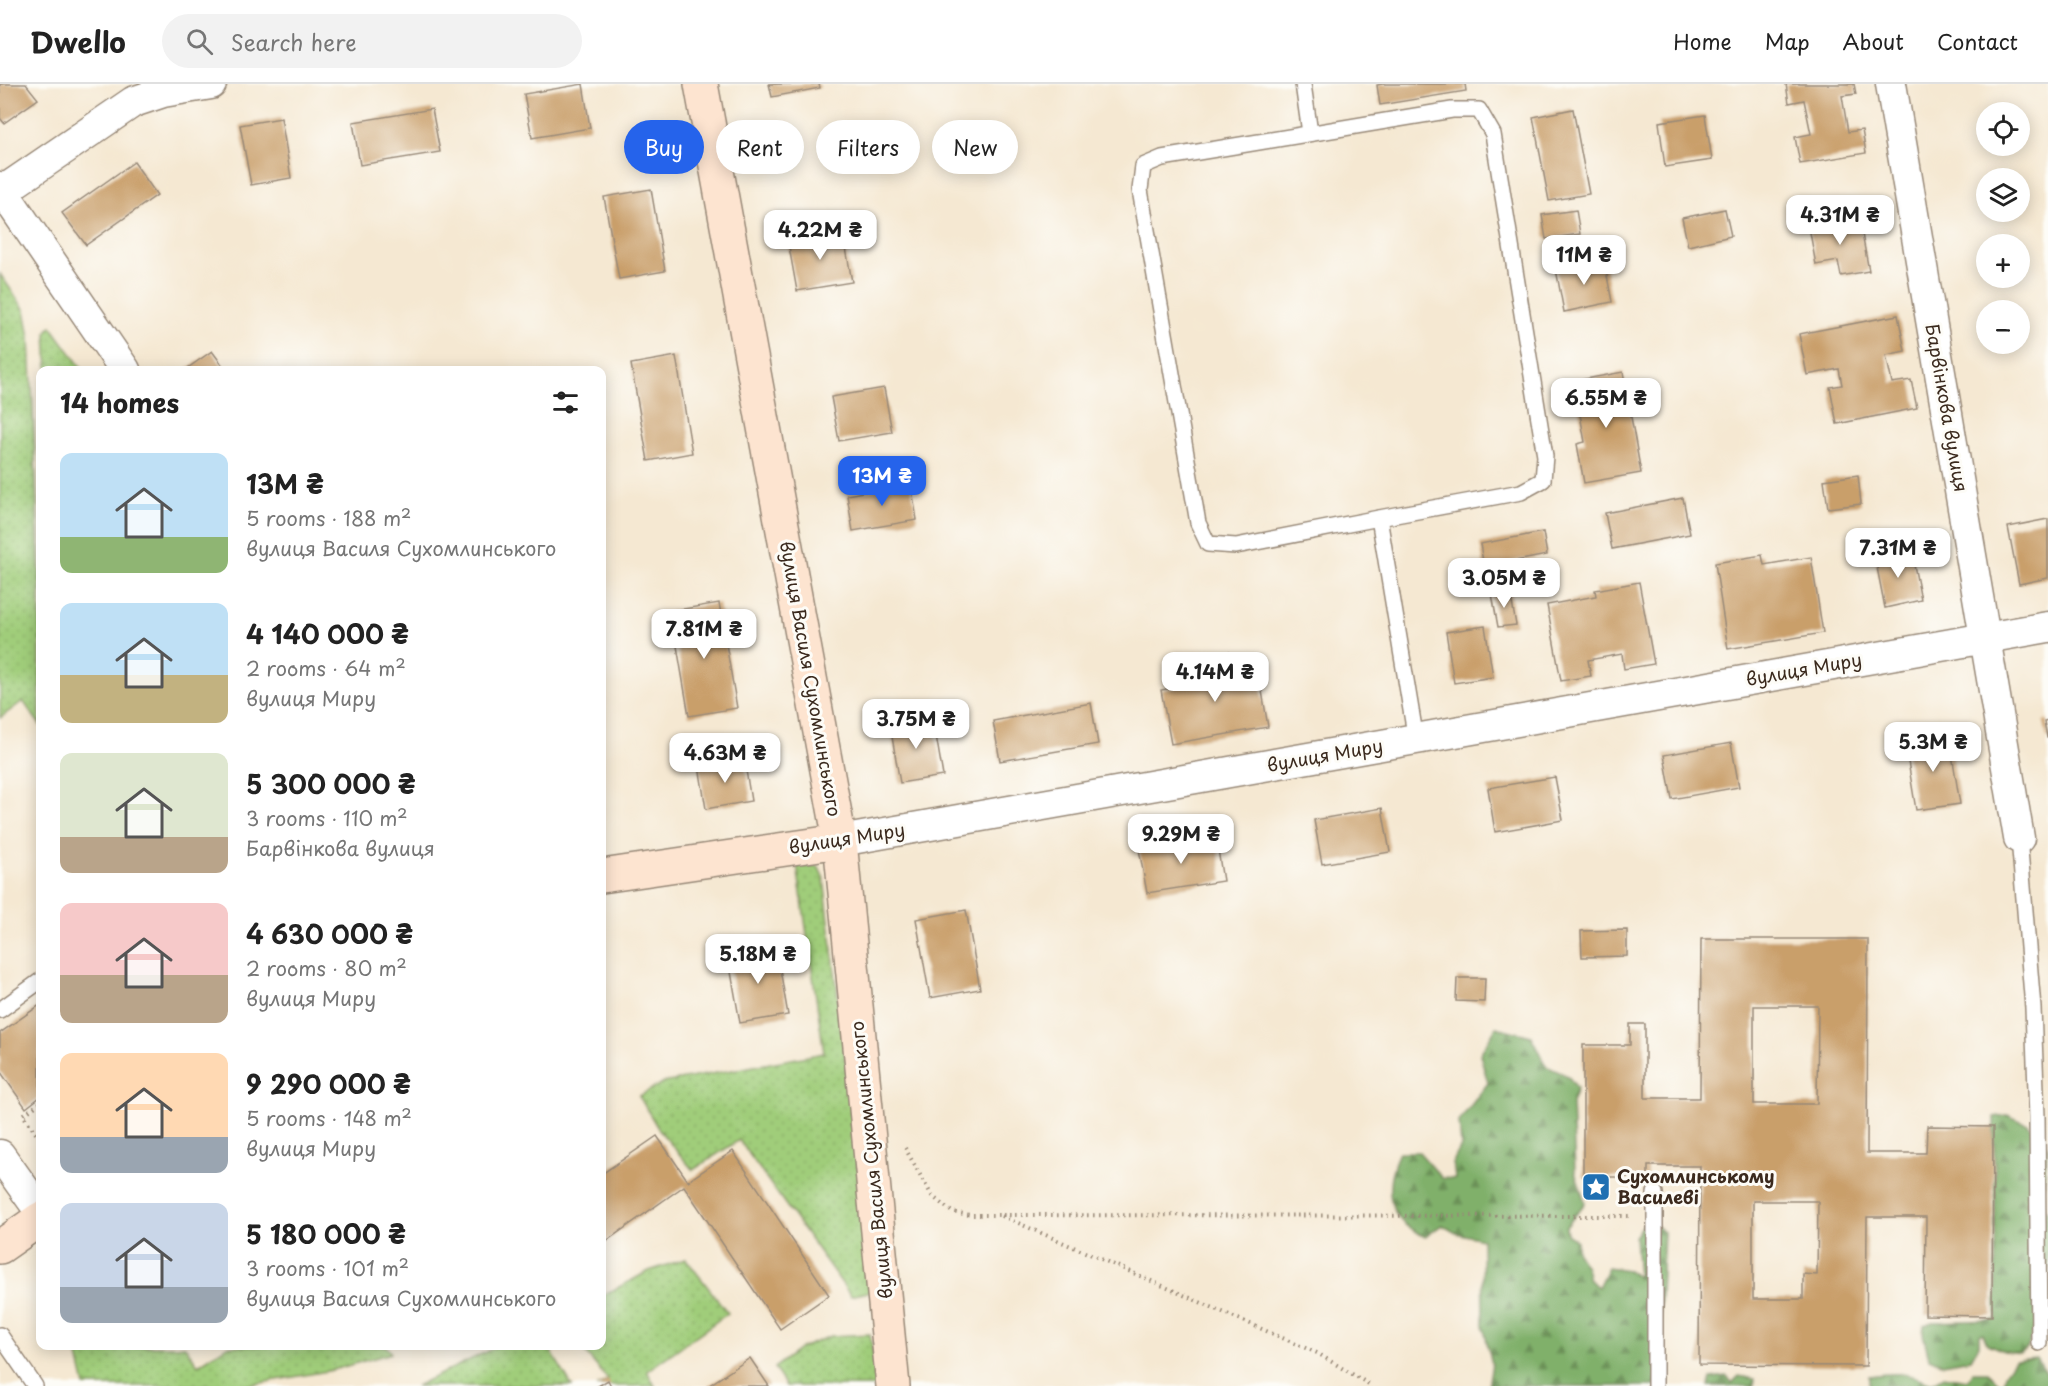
<!DOCTYPE html>
<meta charset="utf-8">
<style>
body{margin:0;font-family:"Playpen Sans",sans-serif;background:#f2f2f2;color:#222;height:100vh;display:flex;flex-direction:column;font-size:22px;white-space:nowrap}
*{box-sizing:border-box;margin:0}
p{font-size:20px;color:#767676}
.icon{flex:none;width:33px;height:33px;fill:none;stroke:currentColor;stroke-width:2;stroke-linecap:round;stroke-linejoin:round}
.map{position:relative;flex:1;overflow:hidden}
.sheet{position:absolute;left:36px;top:282px;width:570px;height:984px;display:flex;flex-direction:column;background:#fff;border-radius:12px;box-shadow:0 3px 15px #0003}
.sheet>*{flex:none}
.hud{position:absolute;left:624px;top:36px;width:570px;height:54px;display:flex;gap:12px}
.controls{position:absolute;left:1976px;top:18px;display:grid;gap:12px}
.controls a{display:grid;place-items:center;width:54px;height:54px;border-radius:50%;background:#fff;box-shadow:0 3px 15px #0003;font-size:30px}
.price{position:absolute;translate:-50% -51px;padding:0 14px;border-radius:12px;background:#fff;color:#222;font-size:20px;line-height:39px;filter:drop-shadow(0 2px 3px #0008)}
.price::after{content:'';position:absolute;left:50%;top:36px;width:18px;height:14px;margin-left:-9px;background:inherit;clip-path:polygon(0 0,100% 0,50% 100%)}
.price.selected{background:#2563eb;color:#fff}
ul{padding:0;list-style:none}
li{display:flex;align-items:center;gap:18px;height:150px;padding:0 24px}
li span{display:grid;place-items:center;flex:none;width:168px;height:120px;border-radius:12px;color:#555}
li>.icon{margin-inline-start:auto}
span .icon{width:72px;height:72px;fill:#fffc;stroke-width:1}
li b{font-size:26px}
h2{display:flex;justify-content:space-between;align-items:center;height:72px;padding:0 24px;font-size:26px}
.chip{padding:0 21px;border-radius:27px;background:#fff;box-shadow:0 3px 15px #0003;font-size:21px;line-height:54px}
.chip.selected{background:#2563eb;color:#fff}
header{display:flex;align-items:center;gap:36px;box-sizing:border-box;height:84px;padding:0 30px;background:#fff;border-bottom:2px solid #e0e0e0}
header strong{font-size:28px}
nav{display:flex;gap:33px;margin-inline-start:auto;font-size:21px}
.search{width:420px;height:54px;background:#f2f2f2;display:flex;align-items:center;gap:15px;box-sizing:border-box;padding:0 21px;border-radius:33px;color:#767676;font-size:22px}
.map>svg:first-child{display:block}
</style>
<header>
<strong>Dwello</strong>
<div class="search"><svg class="icon" aria-label="search" viewBox="0 0 24 24"><circle cx="10" cy="10" r="6"/><path d="M15 15l6 6"/></svg>Search here</div>
<nav><a>Home</a><a>Map</a><a>About</a><a>Contact</a></nav>
</header>
<div class="map">
<svg width="2048" height="1302" viewBox="0 0 2048 1302">
<defs>
<pattern id="grass-dots" width="8" height="8" patternUnits="userSpaceOnUse" patternTransform="scale(1.5)"><rect width="8" height="8" fill="#a0cd7a"/><path d="M2 2h.1M6 6h.1" fill="none" stroke="#8bb069" stroke-width="1.8" stroke-linecap="round"/></pattern>
<pattern id="forest-firs" width="22" height="20" patternUnits="userSpaceOnUse" patternTransform="scale(1.5)"><rect width="22" height="20" fill="#80b06a"/><path d="M5 1l3.5 6h-7zM16 11l3.5 6h-7z" fill="#6a8f57"/></pattern>
</defs>
<rect width="100%" height="100%" fill="#fdfcf7"/>
<filter id="ink" filterUnits="userSpaceOnUse"><feTurbulence type="fractalNoise" baseFrequency=".0167" numOctaves="2"/><feDisplacementMap in="SourceGraphic" scale="12" xChannelSelector="R" yChannelSelector="G"/><feConvolveMatrix kernelMatrix="1 2 1 2 8 2 1 2 1" color-interpolation-filters="sRGB"/></filter>
<filter id="wash" filterUnits="userSpaceOnUse"><feTurbulence type="fractalNoise" baseFrequency=".008" numOctaves="4" result="noise"/><feDisplacementMap in="SourceGraphic" scale="24" xChannelSelector="R" yChannelSelector="G"/><feGaussianBlur stdDeviation="1.35" result="paint"/><feColorMatrix in="noise" values="0 0 0 0 0 0 0 0 0 0 0 0 0 0 0 0 0 1.4 0 .05"/><feComposite in="paint" operator="in"/></filter>
<g filter="url(#wash)">
<rect width="100%" height="100%" fill="#f5e8d2"/>
<!-- grass -->
<g fill="url(#grass-dots)" stroke="#6e7c4c" stroke-width="1.5">
<path d="M0 190 25 226 30 253 40 495V641L23 617 0 634Z"/>
<path d="M51 242 83 286H48L46 249Z"/>
<path d="M797 781 818 782 824 795 873 1207 851 1212 739 1056 693 1086 659 1046 639 1012 663 999 824 969Z"/>
<path d="M686 1175 728 1229 647 1287 655 1302H598L608 1296 580 1262H602V1212L649 1187Z"/>
<path d="M870 1250 878 1302H786L774 1284 801 1264 831 1252Z"/>
<path d="M78 1262H185L198 1281 227 1262H386L391 1269 333 1286 243 1302H85L78 1272Z"/>
<path d="M498 1262H545L549 1264 572 1302H416Z"/>
</g>
<!-- forest -->
<g fill="url(#forest-firs)" stroke="#5e6d44" stroke-width="1.5">
<path d="M1496 943 1531 952 1546 982 1568 992 1577 1004 1572 1019 1575 1088 1585 1119 1566 1143 1567 1150 1577 1157V1169L1586 1183 1589 1196 1598 1203 1608 1183 1628 1186 1638 1193 1635 1153 1647 1135 1664 1148 1659 1251 1660 1284 1669 1295 1665 1302H1488L1492 1280 1483 1241 1482 1155 1456 1149 1442 1141 1425 1153C1419 1149 1410 1145 1404 1140 1384 1120 1388 1092 1399 1068H1419L1442 1094 1455 1095 1453 1078 1461 1062 1459 1037 1488 999 1480 970Z"/>
<path d="M2007 1031 2028 1040 2047 1063 2044 1100 2026 1120 2048 1127V1233L2045 1227 2033 1247 2028 1263 2020 1269 2004 1267 1987 1260 1983 1250H1979V1261L1971 1275 1943 1280 1929 1274 1923 1250 1924 1241 1932 1238 1996 1236 1994 1033Z"/>
<path d="M2037 1274 2048 1294V1302H1869V1292C1897 1288 1906 1288 1932 1299L1944 1292 1968 1296 1972 1288H1987L2003 1302 2005 1290 2015 1276Z"/>
<path d="M1727 1292 1732 1299 1739 1292 1755 1295 1754 1302H1709L1711 1294Z"/>
</g>
<g id="blocks">
<!-- building -->
<g fill="#c99f6b" fill-rule="evenodd">
<path d="M0 0H26L38 15 4 39 0 34Z"/>
<path d="M583 0 590 44 532 54 524 10Z"/>
<path d="M769 0H819L820 4 772 13Z"/>
<path d="M1382 0H1465L1466 7 1380 21 1377 1Z"/>
<path d="M1786 0H1854L1856 10 1842 12 1848 48 1862 46 1866 69 1800 80 1795 53 1811 50 1804 16 1789 19Z"/>
<path d="M432 25 440 68 360 81 353 38Z"/>
<path d="M1573 25 1589 110 1549 117 1533 33Z"/>
<path d="M1705 31 1712 76 1665 83 1659 38Z"/>
<path d="M281 34 291 94 251 101 240 41Z"/>
<path d="M134 78 157 111 86 161 62 129Z"/>
<path d="M651 105 665 187 619 195 604 113Z"/>
<path d="M1725 125 1731 152 1688 162 1682 134Z"/>
<path d="M1576 126 1580 150 1546 155 1542 131Z"/>
<path d="M1859 134 1869 187 1841 192 1838 177 1816 181 1809 143Z"/>
<path d="M843 147 852 198 797 207 788 157Z"/>
<path d="M1604 176 1612 218 1564 228 1556 185Z"/>
<path d="M1898 231 1905 267 1886 271 1892 299 1911 296 1917 324 1837 340 1830 303 1842 301 1839 285 1807 291 1799 250Z"/>
<path d="M212 267 226 286H185Z"/>
<path d="M676 272 692 369 648 377 631 280Z"/>
<path d="M1623 288 1641 389 1584 399 1577 360 1585 358 1574 297Z"/>
<path d="M884 304 892 348 839 357 831 313Z"/>
<path d="M1858 391 1861 420 1828 424 1824 396Z"/>
<path d="M911 399 917 436 853 447 847 411Z"/>
<path d="M1683 414 1690 450 1612 465 1605 429Z"/>
<path d="M2048 435V494L2019 500 2008 443Z"/>
<path d="M1543 448 1547 471 1484 483 1480 460Z"/>
<path d="M1911 466 1921 516 1885 524 1875 473Z"/>
<path d="M1762 471 1764 481 1811 473 1823 549 1728 565 1715 479Z"/>
<path d="M1639 498 1654 580 1624 585 1622 570 1588 576 1591 592 1561 597 1547 521 1596 512 1595 506Z"/>
<path d="M1510 507 1516 541 1498 543 1492 510Z"/>
<path d="M719 519 737 624 689 632 671 527Z"/>
<path d="M1485 542 1493 593 1454 599 1446 548Z"/>
<path d="M1229 568 1233 594 1259 589 1268 643 1171 660 1161 606 1202 599 1198 574Z"/>
<path d="M1091 619 1098 660 1000 677 993 637Z"/>
<path d="M933 634 943 692 900 699 890 641Z"/>
<path d="M2048 636V654H2047L2044 637Z"/>
<path d="M1949 652 1960 720 1916 726 1905 659Z"/>
<path d="M1731 659 1739 703 1672 715 1664 671Z"/>
<path d="M744 674 751 717 706 725 699 682Z"/>
<path d="M1555 693 1563 736 1495 748 1488 704Z"/>
<path d="M1382 724 1390 768 1322 780 1314 736Z"/>
<path d="M1216 753 1223 797 1147 809 1139 765Z"/>
<path d="M966 826 980 905 930 914 916 835Z"/>
<path d="M1627 846V872L1582 873 1581 847Z"/>
<path d="M1701 855H1868L1867 1069H1926L1927 1042 1993 1043 1992 1232 1925 1231 1926 1133H1867L1866 1282 1699 1281 1700 1082H1648V1093H1583V961H1630V940H1645V1014H1700ZM1754 922H1818L1817 1020H1754ZM1753 1117H1818L1817 1191 1803 1190V1215H1753Z"/>
<path d="M776 862 788 931 740 939 728 871Z"/>
<path d="M1457 894H1485L1484 918 1456 917Z"/>
<path d="M40 921V1013L26 1024 0 987V949Z"/>
<path d="M657 1052 688 1097 733 1067 829 1211 780 1245 684 1102 602 1160V1090Z"/>
<path d="M750 1274 769 1302H708Z"/>
<path d="M608 1296 611 1302H598Z"/>
</g>
</g>
</g>
<g filter="url(#ink)">
<use href="#blocks" fill-opacity="0" stroke="#988978" stroke-width="1.5"/>
<g fill="none" stroke-linecap="round" stroke-linejoin="round">
<!-- lane casing -->
<g stroke="#988978" stroke-width="18">
<g id="lane">
<path d="M1303 0 1310 49"/>
<path d="M1452 26H1479L1493 50 1545 372 1543 396 1521 408 1379 434 1236 462 1208 460 1198 439 1140 106 1143 82 1162 74Z"/>
<path d="M1379 434 1416 656"/>
<path d="M2019 754 2033 924 2037 1033 2039 1259"/>
<path d="M0 926 40 897"/>
<path d="M0 1251 35 1302"/>
<path d="M1655 1302V1109"/>
</g>
</g>
<!-- street casing -->
<g stroke="#988978" stroke-width="33">
<g id="street">
<path d="M1891 0 2019 754"/>
<path d="M0 103 125 286"/>
<path d="M0 109 133 18 163 8 211 0"/>
<path d="M840 757 2048 543"/>
<path d="M0 1071 40 1127"/>
</g>
</g>
<!-- secondary casing -->
<g stroke="#988978" stroke-width="36">
<g id="secondary">
<path d="M701 0 840 757 893 1302"/>
<path d="M602 792 840 757"/>
<path d="M0 1163 40 1135"/>
</g>
</g>
<!-- path -->
<g stroke="#988978" stroke-width="4" stroke-dasharray="1.5 4.5" stroke-linecap="butt">
<path d="M40 1019 23 1031 40 1055"/>
<path d="M905 1064 932 1112 952 1128 970 1131 1632 1132"/>
<path d="M1002 1132 1317 1269 1372 1302"/>
</g>
<!-- lane -->
<use href="#lane" stroke="#fff" stroke-width="15"/>
<!-- street -->
<use href="#street" stroke="#fff" stroke-width="30"/>
<!-- secondary -->
<use href="#secondary" stroke="#fde4d0" stroke-width="33"/>
</g>
</g>
<!-- icons -->
<defs>
<g id="sight-square" transform="scale(1.5)"><rect x="-9" y="-9" width="18" height="18" rx="4" fill="#1f6fb2" stroke="#fdfcf7"/><path d="M0-6L1.8-2.2L6-1.7L2.9 1.2L3.7 5.4L0 3.3L-3.7 5.4L-2.9 1.2L-6-1.7L-1.8-2.2Z" fill="#fff"/></g>
</defs>
<g fill-rule="evenodd">
<use href="#sight-square" x="1596" y="1103"/>
</g>
<g text-anchor="middle" stroke-width="6" stroke-linejoin="round" paint-order="stroke">
<!-- street labels -->
<g font-size="18" fill="#3b2a1e" stroke="#fdfcf7">
<text transform="translate(1946 324) rotate(80)" y="6">Барвінкова вулиця</text>
<text transform="translate(1804 586) rotate(-10)" y="6">вулиця Миру</text>
<text transform="translate(810 595) rotate(80)" y="6">вулиця Василя Сухомлинського</text>
<text transform="translate(1325 672) rotate(-10)" y="6">вулиця Миру</text>
<text transform="translate(847 755) rotate(-9)" y="6">вулиця Миру</text>
<text transform="translate(872 1076) rotate(-96)" y="6">вулиця Василя Сухомлинського</text>
</g>
<!-- poi labels -->
<g font-size="18" font-weight="bold" fill="#3b2a1e" stroke="#fdfcf7" text-anchor="start">
<text x="1617" y="1099">Сухомлинському<tspan x="1617" dy="21">Василеві</tspan></text>
</g>
</g>
</svg>
<div class="controls">
<a><svg class="icon" aria-label="locate" viewBox="0 0 24 24"><circle cx="12" cy="12" r="6"/><path d="M12 2v4M12 18v4M2 12h4M18 12h4"/></svg></a>
<a><svg class="icon" aria-label="layers" viewBox="0 0 24 24"><path d="M12 4l9 5-9 5-9-5zM3 14l9 5 9-5"/></svg></a>
<a>+</a>
<a>−</a>
</div>
<b class="price" style="left:1840px;top:162px">4.31M ₴</b>
<b class="price" style="left:820px;top:177px">4.22M ₴</b>
<b class="price" style="left:1584px;top:202px">11M ₴</b>
<b class="price" style="left:1606px;top:345px">6.55M ₴</b>
<b class="price selected" style="left:882px;top:423px">13M ₴</b>
<b class="price" style="left:1898px;top:495px">7.31M ₴</b>
<b class="price" style="left:1504px;top:525px">3.05M ₴</b>
<b class="price" style="left:704px;top:576px">7.81M ₴</b>
<b class="price" style="left:1215px;top:619px">4.14M ₴</b>
<b class="price" style="left:916px;top:666px">3.75M ₴</b>
<b class="price" style="left:1933px;top:689px">5.3M ₴</b>
<b class="price" style="left:725px;top:700px">4.63M ₴</b>
<b class="price" style="left:1181px;top:781px">9.29M ₴</b>
<b class="price" style="left:758px;top:901px">5.18M ₴</b>
<div class="hud">
<a class="chip selected">Buy</a>
<a class="chip">Rent</a>
<a class="chip">Filters</a>
<a class="chip">New</a>
</div>
<section class="sheet">
<h2>14 homes<svg class="icon" aria-label="filters" viewBox="0 0 24 24"><path d="M4 7h16M4 17h16"/><circle cx="9" cy="7" r="2"/><circle cx="15" cy="17" r="2"/></svg></h2>
<ul>
<li><span style="background:linear-gradient(#bfe0f5 70%,#8fb573 0)"><svg class="icon" aria-label="home" viewBox="0 0 24 24"><path d="M3 11l9-7 9 7M6 9v11h12V9"/></svg></span><div><b>13M ₴</b><p>5 rooms · 188 m²</p><p>вулиця Василя Сухомлинського</p></div></li>
<li><span style="background:linear-gradient(#bfe0f5 60%,#c2b280 0)"><svg class="icon" aria-label="home" viewBox="0 0 24 24"><path d="M3 11l9-7 9 7M6 9v11h12V9"/></svg></span><div><b>4 140 000 ₴</b><p>2 rooms · 64 m²</p><p>вулиця Миру</p></div></li>
<li><span style="background:linear-gradient(#dfe7d0 70%,#b9a48a 0)"><svg class="icon" aria-label="home" viewBox="0 0 24 24"><path d="M3 11l9-7 9 7M6 9v11h12V9"/></svg></span><div><b>5 300 000 ₴</b><p>3 rooms · 110 m²</p><p>Барвінкова вулиця</p></div></li>
<li><span style="background:linear-gradient(#f6c9c9 60%,#b9a48a 0)"><svg class="icon" aria-label="home" viewBox="0 0 24 24"><path d="M3 11l9-7 9 7M6 9v11h12V9"/></svg></span><div><b>4 630 000 ₴</b><p>2 rooms · 80 m²</p><p>вулиця Миру</p></div></li>
<li><span style="background:linear-gradient(#ffd9b3 70%,#9aa5b1 0)"><svg class="icon" aria-label="home" viewBox="0 0 24 24"><path d="M3 11l9-7 9 7M6 9v11h12V9"/></svg></span><div><b>9 290 000 ₴</b><p>5 rooms · 148 m²</p><p>вулиця Миру</p></div></li>
<li><span style="background:linear-gradient(#c9d6e8 70%,#9aa5b1 0)"><svg class="icon" aria-label="home" viewBox="0 0 24 24"><path d="M3 11l9-7 9 7M6 9v11h12V9"/></svg></span><div><b>5 180 000 ₴</b><p>3 rooms · 101 m²</p><p>вулиця Василя Сухомлинського</p></div></li>
</ul>
</section>
</div>
